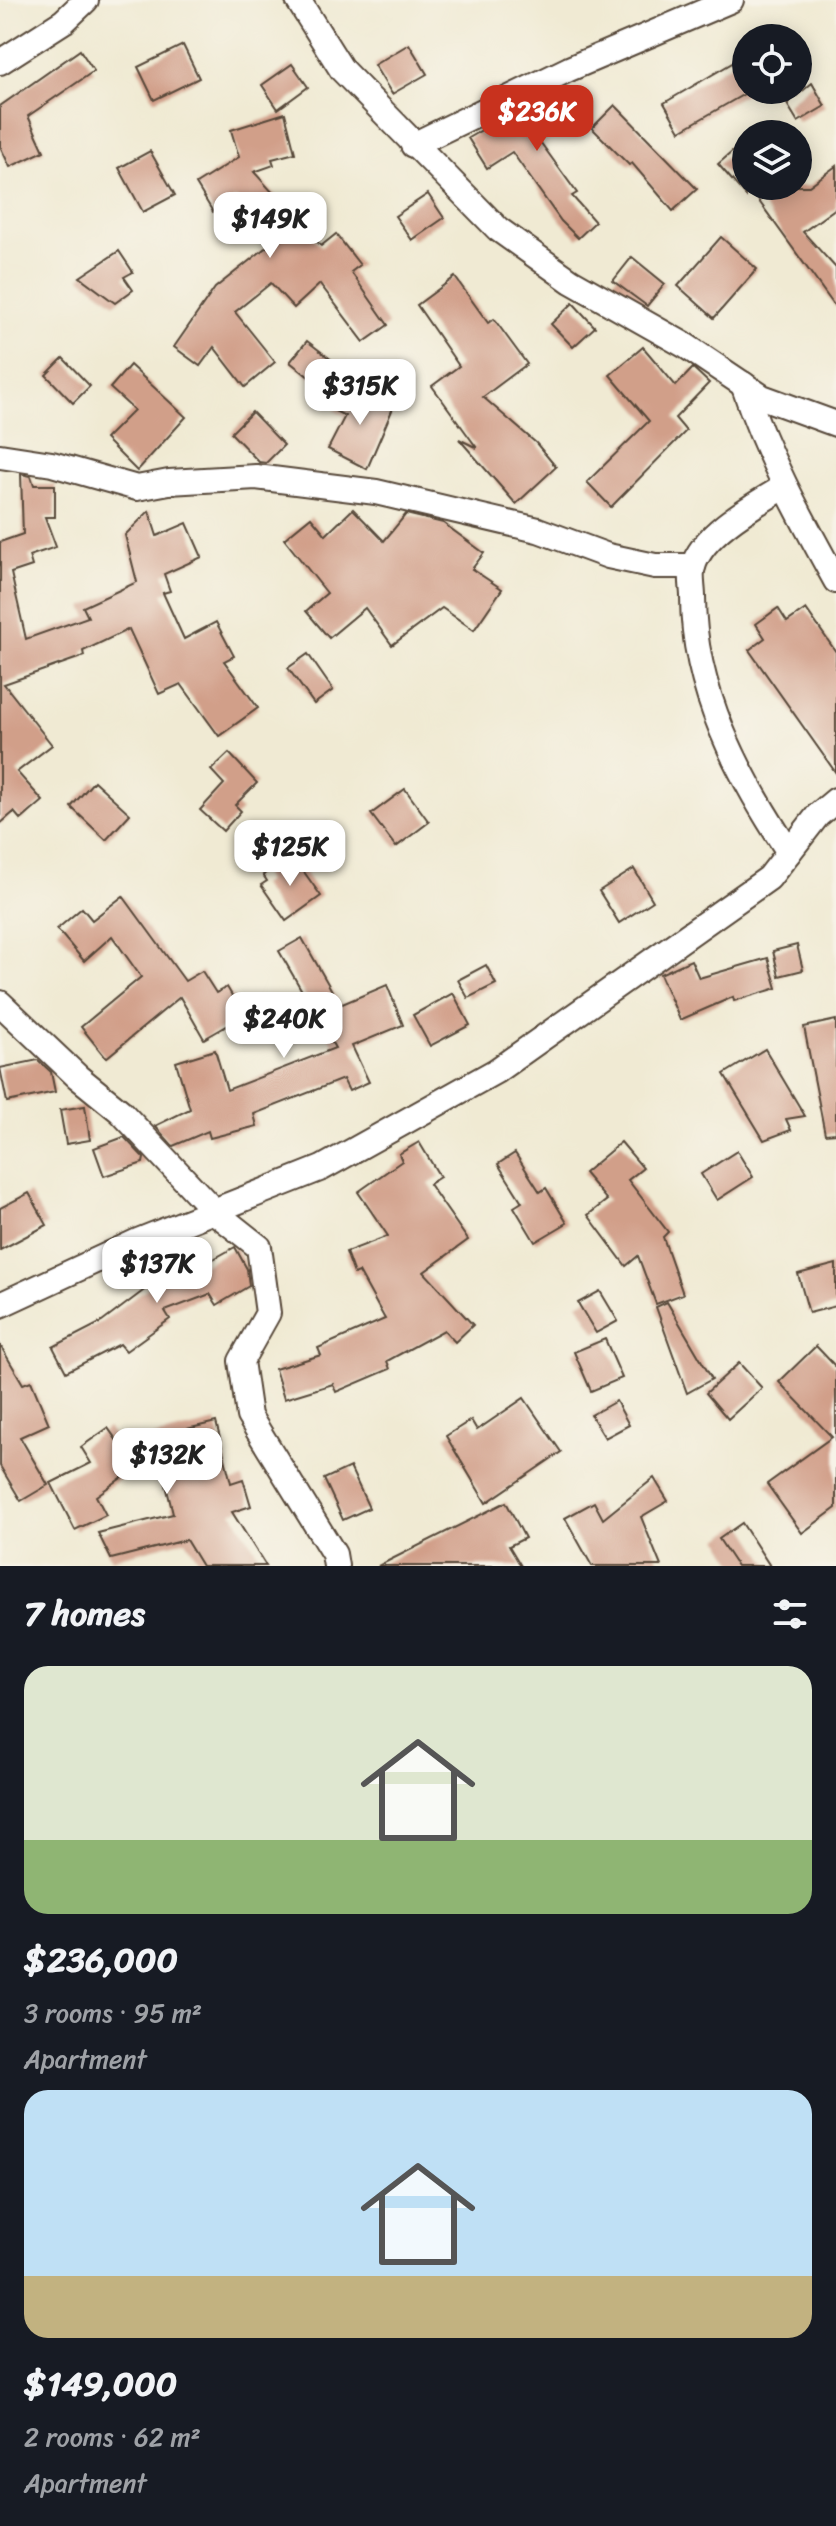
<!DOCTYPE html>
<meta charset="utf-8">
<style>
body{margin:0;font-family:Sriracha,sans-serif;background:#20242c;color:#f1f3f6;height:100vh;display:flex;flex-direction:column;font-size:30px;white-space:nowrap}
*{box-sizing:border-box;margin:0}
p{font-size:26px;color:#9ea1a6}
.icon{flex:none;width:44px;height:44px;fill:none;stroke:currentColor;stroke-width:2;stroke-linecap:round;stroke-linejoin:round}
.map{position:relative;height:1566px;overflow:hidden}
.details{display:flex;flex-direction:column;background:#171b24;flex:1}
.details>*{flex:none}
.tools{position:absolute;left:732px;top:24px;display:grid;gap:16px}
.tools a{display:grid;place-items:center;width:80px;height:80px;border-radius:50%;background:#171b24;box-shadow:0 4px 20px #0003;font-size:40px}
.price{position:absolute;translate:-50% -68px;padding:0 18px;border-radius:16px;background:#fff;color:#222;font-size:26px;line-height:52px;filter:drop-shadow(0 2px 4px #0008)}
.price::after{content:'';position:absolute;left:50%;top:48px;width:24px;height:18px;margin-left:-12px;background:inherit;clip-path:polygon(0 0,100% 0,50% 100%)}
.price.active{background:#c8321e;color:#fff}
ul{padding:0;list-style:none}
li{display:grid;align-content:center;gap:16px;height:424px;padding:0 24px}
li span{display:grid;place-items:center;height:248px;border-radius:24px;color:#555}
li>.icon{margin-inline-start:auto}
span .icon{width:144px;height:144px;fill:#fffc;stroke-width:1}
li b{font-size:34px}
h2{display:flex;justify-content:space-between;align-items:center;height:96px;padding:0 24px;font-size:34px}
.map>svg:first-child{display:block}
</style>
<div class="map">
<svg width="836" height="1566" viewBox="0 0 836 1566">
<rect width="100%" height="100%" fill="#f7f3e8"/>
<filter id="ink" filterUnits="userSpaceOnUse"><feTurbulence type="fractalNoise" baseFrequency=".0125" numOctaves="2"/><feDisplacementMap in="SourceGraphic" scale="16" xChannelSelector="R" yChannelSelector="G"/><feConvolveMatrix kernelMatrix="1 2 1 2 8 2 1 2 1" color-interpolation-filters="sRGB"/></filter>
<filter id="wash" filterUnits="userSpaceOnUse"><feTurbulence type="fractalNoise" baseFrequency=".006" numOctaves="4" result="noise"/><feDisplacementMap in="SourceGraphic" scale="32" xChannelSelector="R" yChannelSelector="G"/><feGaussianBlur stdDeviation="1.8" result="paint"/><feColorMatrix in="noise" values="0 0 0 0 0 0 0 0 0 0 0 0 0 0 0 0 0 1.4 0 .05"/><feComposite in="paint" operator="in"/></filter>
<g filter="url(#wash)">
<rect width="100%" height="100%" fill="#f0ead3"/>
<g id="blocks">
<!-- building -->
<g fill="#d19f89">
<path d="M409 44 427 74 392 94 374 65Z"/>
<path d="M183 45 199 78 154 100 138 67Z"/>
<path d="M80 50 94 71 28 116 44 151 10 167 0 146V106Z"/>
<path d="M746 55V93L680 131 664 103Z"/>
<path d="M292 64 308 87 278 109 262 85Z"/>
<path d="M812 83 825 106 798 122 787 104Z"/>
<path d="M569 90 582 120 538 139 577 193 572 196 595 222 578 238 561 221 512 152 487 168 468 138 506 116Z"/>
<path d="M615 105 697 189 673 211 632 163 629 165 592 128Z"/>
<path d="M285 113 295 153 272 159 274 165 254 172 321 246 336 234 360 265 351 272 388 325 364 342 320 284 294 308 271 283 235 312 275 362 245 387 214 347 200 366 174 347 215 288 274 241 236 198 213 212 196 184 239 157 231 130Z"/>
<path d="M746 140V196L718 164Z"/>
<path d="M150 151 175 195 143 212 119 168Z"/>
<path d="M836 166V208L803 232 836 268V308L748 186H809Z"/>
<path d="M428 194 444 218 412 240 395 216Z"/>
<path d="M721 237 757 269 714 318 678 286Z"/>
<path d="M119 251 133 272 124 277 133 290 115 303 80 277Z"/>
<path d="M632 257 665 284 647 306 613 281Z"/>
<path d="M455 277 488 323 494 319 527 364 483 397 536 443 556 467 516 504 459 439 477 448 432 386 459 366 417 305Z"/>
<path d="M573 303 595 327 573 347 551 324Z"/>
<path d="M307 341 350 374 333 396 290 362Z"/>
<path d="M643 347 676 386 693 368 709 383 675 418 686 431 611 507 587 482 649 421 610 375Z"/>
<path d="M63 358 90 386 73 403 46 375Z"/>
<path d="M130 365 186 417 137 471 105 439 134 410 110 388Z"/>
<path d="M347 386 393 408 367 469 328 449 345 416 335 411Z"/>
<path d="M252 412 284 445 266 463 259 462 231 433Z"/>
<path d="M21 474 31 476 34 485H55V517H45L56 547 29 556 32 566 11 573 26 639 88 617 83 607 137 582 125 535 149 511 157 536 187 523 202 557 164 574 170 591 163 593 184 639 216 622 234 656 224 661 258 708 219 736 181 684 159 694 129 629 83 651 84 656 4 684 52 745 17 772 43 801 21 820 14 812 0 824V542L23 534Z"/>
<path d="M353 509 384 541 406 514 443 523 484 553 472 569 502 589 474 630 442 608 392 645 365 608 329 638 306 611 327 593 284 539 311 517 326 535Z"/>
<path d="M778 608 787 622 806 609 836 652V773L749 650 765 638 756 624Z"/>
<path d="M308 654 333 690 314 704 288 668Z"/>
<path d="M229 753 257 783 235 805 241 811 223 831 200 810 224 784 211 770Z"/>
<path d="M94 781 130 814 106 840 71 807Z"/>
<path d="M405 789 429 822 396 847 371 814Z"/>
<path d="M292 855 321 896 286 921 261 885 267 881 263 875Z"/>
<path d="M634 869 653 901 619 923 599 891Z"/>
<path d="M123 896 185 981 202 971 216 993 227 987 244 1016 204 1039 180 997 106 1058 81 1027 141 977 112 936 84 961 57 929 82 908 92 920Z"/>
<path d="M302 938 340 1005 387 985 403 1025 352 1046 369 1082 349 1091 343 1079 254 1114 257 1126 210 1138 208 1131 173 1146 155 1126 190 1109 176 1062 215 1050 227 1090 335 1048 279 951Z"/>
<path d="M797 945 803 970 779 976 773 951Z"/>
<path d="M768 958 777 988 734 1001 733 997 680 1020 660 974 691 960 699 978Z"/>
<path d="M486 965 496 984 468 998 458 980Z"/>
<path d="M453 993 470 1025 430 1046 413 1015Z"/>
<path d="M836 1020V1133L825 1134 804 1027Z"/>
<path d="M765 1049 805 1116 786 1119 791 1130 764 1140 724 1074Z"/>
<path d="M38 1060 51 1072 55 1092 7 1102 0 1068Z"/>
<path d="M85 1106 90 1140 66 1144 60 1110Z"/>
<path d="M124 1137 144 1158 143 1163 104 1176 94 1148Z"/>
<path d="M419 1142 440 1177 429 1184 468 1240 424 1272 473 1325 455 1342 444 1330 387 1361 390 1369 336 1392 333 1384 284 1399 275 1369 321 1355 318 1348 385 1319 359 1272 354 1274 346 1252 388 1236 358 1192 402 1161 399 1154Z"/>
<path d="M621 1142 643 1168 628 1180 668 1232 663 1237 683 1294 656 1304 638 1256 626 1266 588 1215 607 1200 584 1173Z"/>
<path d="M737 1151 753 1177 717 1200 701 1174Z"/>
<path d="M515 1153 540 1192 546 1188 567 1223 535 1242 514 1207 522 1202 498 1164Z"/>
<path d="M29 1193 47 1225 0 1250V1208Z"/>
<path d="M235 1247 247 1269 249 1286 217 1305 210 1294 165 1311 170 1319 126 1351 120 1344 66 1372 53 1347 102 1322 159 1279 153 1261 182 1250 190 1272Z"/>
<path d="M836 1264V1306L809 1313 798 1274Z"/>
<path d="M600 1291 618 1321 596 1333 578 1303Z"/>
<path d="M667 1302 712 1379 687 1393 656 1307Z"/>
<path d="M605 1339 622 1378 591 1391 574 1352Z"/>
<path d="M0 1345 23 1384 31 1381 49 1424 20 1437 48 1485 21 1501 0 1466Z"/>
<path d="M816 1346 836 1367V1508L802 1533 767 1484 832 1437 779 1382Z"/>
<path d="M739 1363 762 1388 728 1419 706 1393Z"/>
<path d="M524 1398 561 1452 486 1503 446 1436 471 1420 477 1430Z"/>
<path d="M616 1401 629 1425 605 1438 591 1415Z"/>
<path d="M216 1422 231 1483 243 1479 251 1506 232 1512 266 1566H202L186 1540 111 1559 98 1533 173 1514 158 1452 96 1496 106 1515 75 1530 51 1483 91 1463 81 1447 108 1428 120 1445Z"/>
<path d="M350 1467 369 1508 343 1520 324 1479Z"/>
<path d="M654 1478 668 1501 641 1517 661 1566H592L565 1518 594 1502 603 1519Z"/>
<path d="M506 1502 525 1538 509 1546 521 1566H378Z"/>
<path d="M742 1523 770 1566H737L719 1539Z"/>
</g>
</g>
</g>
<g filter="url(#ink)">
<use href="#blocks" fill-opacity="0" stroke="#564739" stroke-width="2"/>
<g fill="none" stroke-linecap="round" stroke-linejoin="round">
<!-- minor casing -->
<g stroke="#564739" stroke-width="28">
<g id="minor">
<path d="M298 0 342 70 498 229 571 281 686 346 762 397 836 424"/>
<path d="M0 62 64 21 86 0"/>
<path d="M413 145 569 69 731 0"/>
<path d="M743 384C766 454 800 516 836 581"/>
<path d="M0 456 52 464 137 488 169 482 256 477 376 492 538 530 608 556 655 566H693"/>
<path d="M784 487C756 504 702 533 693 567 690 575 693 588 693 597 693 690 739 777 789 852"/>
<path d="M0 1003 78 1077 120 1111 216 1213 259 1247 268 1313 241 1361 249 1416 334 1554 336 1566"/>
<path d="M0 1305 138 1241 322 1168 496 1071 769 878 818 815 836 800"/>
</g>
</g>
<!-- minor -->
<use href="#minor" stroke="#fff" stroke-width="24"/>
</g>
</g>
</svg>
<div class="tools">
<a><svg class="icon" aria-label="locate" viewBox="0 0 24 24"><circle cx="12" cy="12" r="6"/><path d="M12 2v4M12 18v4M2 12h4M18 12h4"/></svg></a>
<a><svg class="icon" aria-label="layers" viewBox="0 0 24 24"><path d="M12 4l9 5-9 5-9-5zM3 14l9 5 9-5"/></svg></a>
</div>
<b class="price active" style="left:537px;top:153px">$236K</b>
<b class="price" style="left:270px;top:260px">$149K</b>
<b class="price" style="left:360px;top:427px">$315K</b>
<b class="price" style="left:290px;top:888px">$125K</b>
<b class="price" style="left:284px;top:1060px">$240K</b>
<b class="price" style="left:157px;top:1305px">$137K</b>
<b class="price" style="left:167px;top:1496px">$132K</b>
</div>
<section class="details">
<h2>7 homes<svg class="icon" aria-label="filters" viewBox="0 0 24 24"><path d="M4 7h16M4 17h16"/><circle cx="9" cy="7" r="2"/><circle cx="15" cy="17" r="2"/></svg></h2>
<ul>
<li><span style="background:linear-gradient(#dfe7d0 70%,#8fb573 0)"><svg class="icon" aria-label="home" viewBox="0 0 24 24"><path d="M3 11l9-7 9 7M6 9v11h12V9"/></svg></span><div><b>$236,000</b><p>3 rooms · 95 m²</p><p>Apartment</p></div></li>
<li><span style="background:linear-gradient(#bfe0f5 75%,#c2b280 0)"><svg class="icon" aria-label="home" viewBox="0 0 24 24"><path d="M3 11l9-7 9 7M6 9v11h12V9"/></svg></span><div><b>$149,000</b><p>2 rooms · 62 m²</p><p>Apartment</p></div></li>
</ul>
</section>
